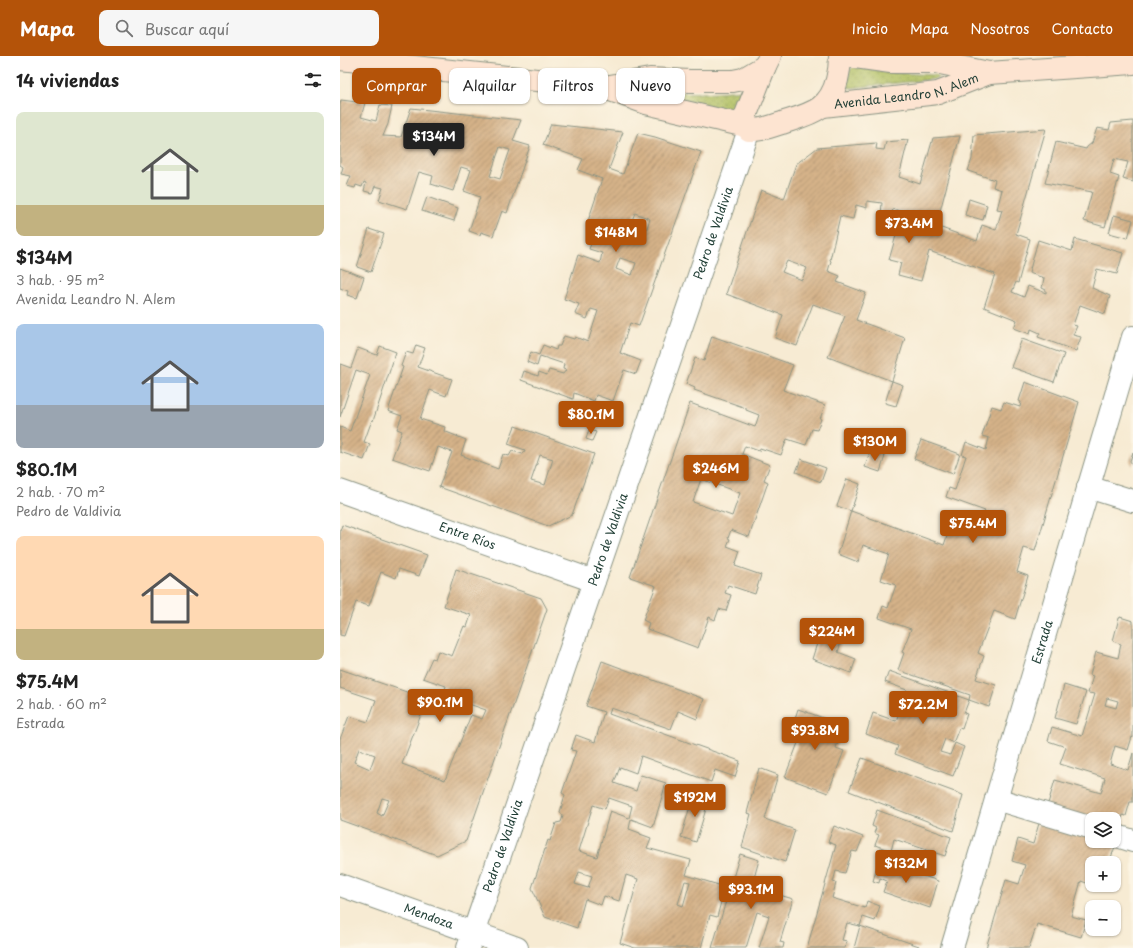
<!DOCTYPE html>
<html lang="es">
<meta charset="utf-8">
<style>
body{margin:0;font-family:"Playpen Sans",sans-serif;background:#f6f6f6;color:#222;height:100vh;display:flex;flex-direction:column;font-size:15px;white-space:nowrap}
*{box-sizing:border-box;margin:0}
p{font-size:13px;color:#767676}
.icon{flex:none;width:22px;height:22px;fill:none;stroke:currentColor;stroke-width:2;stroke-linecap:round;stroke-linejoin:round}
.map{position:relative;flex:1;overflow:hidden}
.sheet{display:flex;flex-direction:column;background:#fff;width:340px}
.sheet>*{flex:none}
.top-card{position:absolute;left:12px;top:12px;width:380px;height:36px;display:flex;gap:8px}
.buttons{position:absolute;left:745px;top:756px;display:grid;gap:8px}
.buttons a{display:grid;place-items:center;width:36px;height:36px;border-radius:8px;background:#fff;box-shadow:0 1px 3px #0004;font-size:20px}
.price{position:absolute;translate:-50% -34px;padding:0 9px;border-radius:4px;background:#b45309;color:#fff;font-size:13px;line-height:26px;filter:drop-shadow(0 1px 2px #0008)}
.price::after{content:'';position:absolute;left:50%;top:24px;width:12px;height:9px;margin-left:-6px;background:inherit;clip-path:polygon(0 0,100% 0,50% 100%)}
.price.active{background:#222;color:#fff}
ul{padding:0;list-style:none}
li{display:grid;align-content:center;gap:8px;height:212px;padding:0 16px}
li span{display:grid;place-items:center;height:124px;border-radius:8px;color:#555}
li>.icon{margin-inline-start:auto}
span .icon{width:72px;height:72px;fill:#fffc;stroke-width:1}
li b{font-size:17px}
h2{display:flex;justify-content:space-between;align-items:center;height:48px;padding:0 16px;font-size:17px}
.pill{padding:0 14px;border-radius:8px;background:#fff;box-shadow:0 1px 3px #0004;font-size:14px;line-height:36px}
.pill.active{background:#b45309;color:#fff}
header{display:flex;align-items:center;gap:24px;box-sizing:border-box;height:56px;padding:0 20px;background:#b45309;color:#fff}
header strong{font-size:19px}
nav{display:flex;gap:22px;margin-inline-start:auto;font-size:14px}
.search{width:280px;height:36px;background:#f6f6f6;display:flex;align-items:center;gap:10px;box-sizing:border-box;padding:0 14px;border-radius:8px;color:#767676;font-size:15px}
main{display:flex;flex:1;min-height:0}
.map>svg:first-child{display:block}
</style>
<header>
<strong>Mapa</strong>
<div class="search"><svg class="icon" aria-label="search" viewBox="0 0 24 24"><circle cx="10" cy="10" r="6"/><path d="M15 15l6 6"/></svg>Buscar aquí</div>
<nav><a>Inicio</a><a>Mapa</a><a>Nosotros</a><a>Contacto</a></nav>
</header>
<main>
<section class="sheet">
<h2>14 viviendas<svg class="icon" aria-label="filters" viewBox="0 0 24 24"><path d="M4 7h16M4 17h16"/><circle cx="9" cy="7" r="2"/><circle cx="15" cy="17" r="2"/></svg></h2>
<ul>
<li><span style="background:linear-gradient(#dfe7d0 75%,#c2b280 0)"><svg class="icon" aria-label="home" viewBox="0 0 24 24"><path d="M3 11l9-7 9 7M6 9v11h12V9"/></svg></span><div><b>$134M</b><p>3 hab. · 95 m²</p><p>Avenida Leandro N. Alem</p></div></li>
<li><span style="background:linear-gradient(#a9c7e8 65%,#9aa5b1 0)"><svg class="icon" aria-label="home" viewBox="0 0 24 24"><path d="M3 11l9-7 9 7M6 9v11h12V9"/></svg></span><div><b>$80.1M</b><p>2 hab. · 70 m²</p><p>Pedro de Valdivia</p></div></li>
<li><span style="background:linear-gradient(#ffd9b3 75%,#c2b280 0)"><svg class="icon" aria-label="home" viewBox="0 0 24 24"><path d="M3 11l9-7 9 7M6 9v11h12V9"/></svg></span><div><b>$75.4M</b><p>2 hab. · 60 m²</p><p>Estrada</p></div></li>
</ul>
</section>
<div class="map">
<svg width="793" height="892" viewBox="0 0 793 892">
<defs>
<pattern id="grass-dots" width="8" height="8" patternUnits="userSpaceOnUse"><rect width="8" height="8" fill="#b0bf62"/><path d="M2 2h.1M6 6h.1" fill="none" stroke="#8f9c52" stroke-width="1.8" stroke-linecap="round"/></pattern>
<pattern id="building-hatch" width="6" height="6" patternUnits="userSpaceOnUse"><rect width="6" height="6" fill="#d5b289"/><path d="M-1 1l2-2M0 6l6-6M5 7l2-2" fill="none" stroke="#ac9271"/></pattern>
</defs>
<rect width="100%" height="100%" fill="#fcf5e5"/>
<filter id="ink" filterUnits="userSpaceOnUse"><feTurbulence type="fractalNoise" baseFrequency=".025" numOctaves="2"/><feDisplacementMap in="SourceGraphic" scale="8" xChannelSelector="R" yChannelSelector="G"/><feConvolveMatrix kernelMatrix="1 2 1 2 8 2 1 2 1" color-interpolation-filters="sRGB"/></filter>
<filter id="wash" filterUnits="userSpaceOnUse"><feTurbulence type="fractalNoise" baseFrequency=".012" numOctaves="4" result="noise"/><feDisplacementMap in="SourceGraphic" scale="16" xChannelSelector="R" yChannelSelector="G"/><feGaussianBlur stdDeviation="0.9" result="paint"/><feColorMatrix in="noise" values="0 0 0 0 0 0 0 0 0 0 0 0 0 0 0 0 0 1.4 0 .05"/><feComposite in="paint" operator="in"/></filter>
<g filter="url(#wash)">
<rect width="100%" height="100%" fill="#f7ebd3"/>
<!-- grass -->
<g fill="url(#grass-dots)" stroke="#687e4b">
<path d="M513 11 557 17 596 19 598 21 597 23 510 32 508 31 507 29 510 14Z"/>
<path d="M404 34 396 56 308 36V35L363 37Z"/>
</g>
<g id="blocks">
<!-- building -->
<g fill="url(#building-hatch)" fill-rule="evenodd">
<path d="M1 44 25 47 21 61 36 65 40 49 52 50 48 68 43 80 61 81 71 52 181 64 173 85 190 90 167 157 162 155 153 180 141 176 140 179 129 175 140 141 124 135 131 114 121 111 113 135 91 128 93 120 79 116 67 153 39 144 43 132 35 130 32 137 24 135 26 127 24 126 22 131 16 129 15 132 7 130 11 120 1 118 3 111 0 109V49ZM160 91 170 94 160 123 150 120Z"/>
<path d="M793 65V126L783 123 788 106 774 103 770 118 779 121 765 171 744 165 752 136 705 127 716 86 746 93 747 91 752 87 757 72 769 74 771 67Z"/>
<path d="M211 68 283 76 269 113 283 118 298 77 315 81 361 96 299 270 290 267 280 297 301 305 296 318 284 314 273 345 256 339 254 345 234 337 233 343 181 324 184 315 198 320 199 316 207 319 209 314 223 318 226 314 223 313 224 308 200 300 197 310 187 306 191 296 199 299 203 289 216 294 217 290H220L224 280 234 283 235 281 248 286 258 255 251 253 247 263 235 258 239 248 224 243 238 199 260 207 262 197 249 193 258 169 248 165 262 123 238 114 243 103 203 89ZM295 157 310 163 306 175 290 169ZM280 202 296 207 292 219 276 213Z"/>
<path d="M706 73 676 178 690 183 678 227 676 226 672 236 684 241 688 230 706 237V234L702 232 704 222 689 217 698 184 732 195 735 183 783 197 777 218 757 213 752 232 770 240 765 258 740 249 733 269 737 270 733 279 741 281 736 295 698 281 700 277 691 273 690 278 674 272 677 264 644 251 655 218 589 195 581 225 558 219 561 207 549 204 559 169 574 173 576 167H574L576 160 553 153 551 161 541 159 542 147 527 145V152L516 149 513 163 500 160 490 204 491 205 488 215 500 220 497 226 526 237 516 264 565 282 552 325 488 301 505 260 473 248 457 290 435 282 443 259 386 238 421 134 444 143 456 108 477 92 537 87 536 93 544 94 546 86 568 84 559 121 580 128 593 82 620 80 596 170 637 185 642 169 656 174 662 154 657 153 662 134 653 131 655 124 628 115 632 103 634 79ZM447 205 467 212 462 224 442 216Z"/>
<path d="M87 141 118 152 114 165 82 155Z"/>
<path d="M629 143 647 149 643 164 625 159Z"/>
<path d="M774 159 793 164 788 182 769 177Z"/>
<path d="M29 173 44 178 31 216 17 211Z"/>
<path d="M0 212 24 221 17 242 7 239 8 235 0 232Z"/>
<path d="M372 280 453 309 443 334 485 349 480 363H481L477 374 472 373 466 389 447 383 441 399 420 392 419 395 405 390 402 398 430 409 424 424 428 426 409 481 391 474 388 482 390 483 387 490 400 495 395 510 421 519 415 538 388 529 385 537 391 539 386 555 379 553 375 564 369 561 358 592 307 573 309 567 303 564 316 530 290 521 350 347 415 371 419 359 406 354V352L354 334 355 332 346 328 355 302 364 305ZM361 423 400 437 392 460 353 446Z"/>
<path d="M682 283 724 298 714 326 671 311Z"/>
<path d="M76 289 85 292 78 311 112 323 106 340 90 334 80 363 105 371 104 375 126 384 121 399 158 413 163 398 169 400 172 395 183 398 185 394 168 388 175 370 254 398 232 459 208 470 99 431 112 396 98 391 90 415 52 402 62 375 57 373 62 360 48 355 63 311 61 310 66 296 73 298ZM200 399 213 403 205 429 191 425Z"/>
<path d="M40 290 56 296 33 365 32 364 24 386 30 388 24 404 0 396V371L10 375 30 319 16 314 0 361V308L11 312 18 292 37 299Z"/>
<path d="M552 325 563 329 556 350 545 347Z"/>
<path d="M685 326 739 346 695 495 684 492 677 516 688 520 675 563 654 555 638 597 644 600 636 623 656 629 649 651 629 644 630 639 558 614 564 597 562 596 571 573 539 562 543 550 548 552 556 529 541 524 549 498 523 489 518 506 498 498 511 455 604 489 613 463 639 472 645 455 606 441 609 432 615 434 626 400 622 399 626 386 646 394 649 382 642 380 652 350 661 353 664 346 680 351 681 346 679 345Z"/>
<path d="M249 374 256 376 252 385 246 383Z"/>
<path d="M581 384 620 398 613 418 574 403Z"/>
<path d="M530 395 545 400 540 416 525 411Z"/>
<path d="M793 396V410L790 405Z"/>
<path d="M461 403 486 412 481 426 456 416Z"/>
<path d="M507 423 520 428 511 455 497 450Z"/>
<path d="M2 469 87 499 79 520 59 513 56 522 41 516 29 550 16 546 4 580 0 579V475Z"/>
<path d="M116 513 201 542 207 553 126 785 97 799 0 764V683L9 660 28 666 36 644 0 632V613L87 643 62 708 105 724 131 659 142 663 146 654 103 639 106 630 83 622 92 602 95 603 98 595 112 600 124 570 127 571 131 559 104 550ZM19 693 35 699 30 713 14 706ZM42 742 49 744 42 760 37 757Z"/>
<path d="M780 561 793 565V682L792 681 788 694 775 690 770 708 788 714 793 697V746H790L786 760 783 759 779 772 774 771V763H752L707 751 715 724 761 737 765 722 720 708 726 691 708 685 712 671 742 680 755 638 748 637 753 620 750 619 756 596 778 602 781 588 773 585 779 562H780ZM767 642 778 645 776 652 765 649Z"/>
<path d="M482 572 503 580 498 596 516 603 511 617 472 603Z"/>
<path d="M262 605 364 643 357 663 338 655 331 673 271 652 269 658 400 705 395 721 375 714 371 726 301 700 296 717 280 711 274 727 296 735 301 719 326 727 313 771 291 763 289 773 300 777V778L311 782 307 792 351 804 346 819 385 831 377 861 370 859 361 892H295L280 887 298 823 286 819 279 845 264 840 261 849 245 843 237 872 205 861 192 832 208 784 210 785 216 767 221 766 223 760 220 756 225 739 222 737 236 695 231 694 236 679 255 686 264 656 246 650ZM269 742 292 750 289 762 270 755 257 801 239 795 253 749 265 753ZM239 816 252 820 248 832 235 828ZM345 825 350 826 343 850 338 848Z"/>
<path d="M549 615 629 644 624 657 627 658 622 673 619 672 613 687 605 683 600 696 610 699 615 687 624 691 613 720 555 698 558 690 526 678 533 657 556 665 560 654 567 634 545 626Z"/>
<path d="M724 629 746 636 736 668 715 662Z"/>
<path d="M458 653 503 669 496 692 504 695 488 737 445 721 461 679 451 675Z"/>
<path d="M522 702 623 739 613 775 509 735Z"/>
<path d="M419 712 438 719 425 763 455 774 445 806 402 791 411 758 407 757Z"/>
<path d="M354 737 369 743 356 786 341 781Z"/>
<path d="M537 754 611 781 605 800 554 783 551 795 535 789 539 779 534 777 536 772 532 770Z"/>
<path d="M700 764 752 780V785H767L776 788 769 807H752V829L741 825 731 860 746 864 741 881 697 868 689 892H646L666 824 679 828 685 809 672 805 678 783 693 788Z"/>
<path d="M494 770 523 781 517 796 512 795 505 817 496 815 493 826 496 827 492 842 525 852 527 845 540 850 535 865 523 861 520 870 579 890 578 892H514L520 870 507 867 502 884 507 885 505 892H467L496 789 488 786Z"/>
<path d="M400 798 419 804 414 822 425 826 423 834 453 843 440 886 444 887 443 892H419L429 860 417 856 406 892H372Z"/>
<path d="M539 804 598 825 590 852 543 836 547 825 540 822 539 827 533 825Z"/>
</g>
</g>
</g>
<g filter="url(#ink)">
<use href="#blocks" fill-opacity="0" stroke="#8b9484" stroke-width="1"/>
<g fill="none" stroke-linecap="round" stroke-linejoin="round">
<!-- street casing -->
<g stroke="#8b9484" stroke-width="24">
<g id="street">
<path d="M748 431 793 445"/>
<path id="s1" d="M0 435 254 525"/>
<path d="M656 743 752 772"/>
<path d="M774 779 793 785"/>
<path id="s2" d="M0 829 177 892"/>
<path id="s3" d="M128 892 409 74"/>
<path id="s4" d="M612 892 793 281"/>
</g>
</g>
<!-- secondary casing -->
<g stroke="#8b9484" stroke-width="24">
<g id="secondary">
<path d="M430 0 425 10 405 61 404 66 409 74C421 75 431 70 442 67 469 58 489 55 497 24 499 16 500 8 500 0"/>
<path d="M508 0 551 6H595L649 17 793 7"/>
<path d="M0 3 262 31 306 47 406 70"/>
<path d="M264 31 310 23 350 25H393L403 23 425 10"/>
<path id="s5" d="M483 50 598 37 649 17"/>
</g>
</g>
<!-- street -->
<use href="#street" stroke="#fff" stroke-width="22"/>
<!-- secondary -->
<use href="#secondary" stroke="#fde4d1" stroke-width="22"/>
</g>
</g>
<g text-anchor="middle" stroke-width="3" stroke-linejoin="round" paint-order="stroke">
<!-- street labels -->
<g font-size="12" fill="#1f3d34" stroke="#fcf5e5">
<text dy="4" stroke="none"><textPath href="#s5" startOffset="85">Avenida Leandro N. Alem</textPath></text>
<text dy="4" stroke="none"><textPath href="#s3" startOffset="756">Pedro de Valdivia</textPath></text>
<text dy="4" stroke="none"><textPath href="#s1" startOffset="135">Entre Ríos</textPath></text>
<text dy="4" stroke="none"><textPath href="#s3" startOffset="432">Pedro de Valdivia</textPath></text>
<text dy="4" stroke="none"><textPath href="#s4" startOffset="319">Estrada</textPath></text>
<text dy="4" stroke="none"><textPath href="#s3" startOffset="108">Pedro de Valdivia</textPath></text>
<text dy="4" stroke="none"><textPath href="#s2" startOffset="94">Mendoza</textPath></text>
</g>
</g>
</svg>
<div class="buttons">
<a><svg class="icon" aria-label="layers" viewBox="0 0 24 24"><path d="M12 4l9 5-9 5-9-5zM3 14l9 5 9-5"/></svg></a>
<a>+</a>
<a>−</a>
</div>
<b class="price active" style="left:94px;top:101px">$134M</b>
<b class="price" style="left:569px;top:188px">$73.4M</b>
<b class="price" style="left:276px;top:197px">$148M</b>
<b class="price" style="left:251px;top:379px">$80.1M</b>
<b class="price" style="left:535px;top:406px">$130M</b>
<b class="price" style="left:376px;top:433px">$246M</b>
<b class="price" style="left:633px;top:488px">$75.4M</b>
<b class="price" style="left:492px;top:596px">$224M</b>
<b class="price" style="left:100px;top:667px">$90.1M</b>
<b class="price" style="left:583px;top:669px">$72.2M</b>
<b class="price" style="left:475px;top:695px">$93.8M</b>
<b class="price" style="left:355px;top:762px">$192M</b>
<b class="price" style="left:566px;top:828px">$132M</b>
<b class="price" style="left:411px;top:854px">$93.1M</b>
<div class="top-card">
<a class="pill active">Comprar</a>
<a class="pill">Alquilar</a>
<a class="pill">Filtros</a>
<a class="pill">Nuevo</a>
</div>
</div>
</main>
